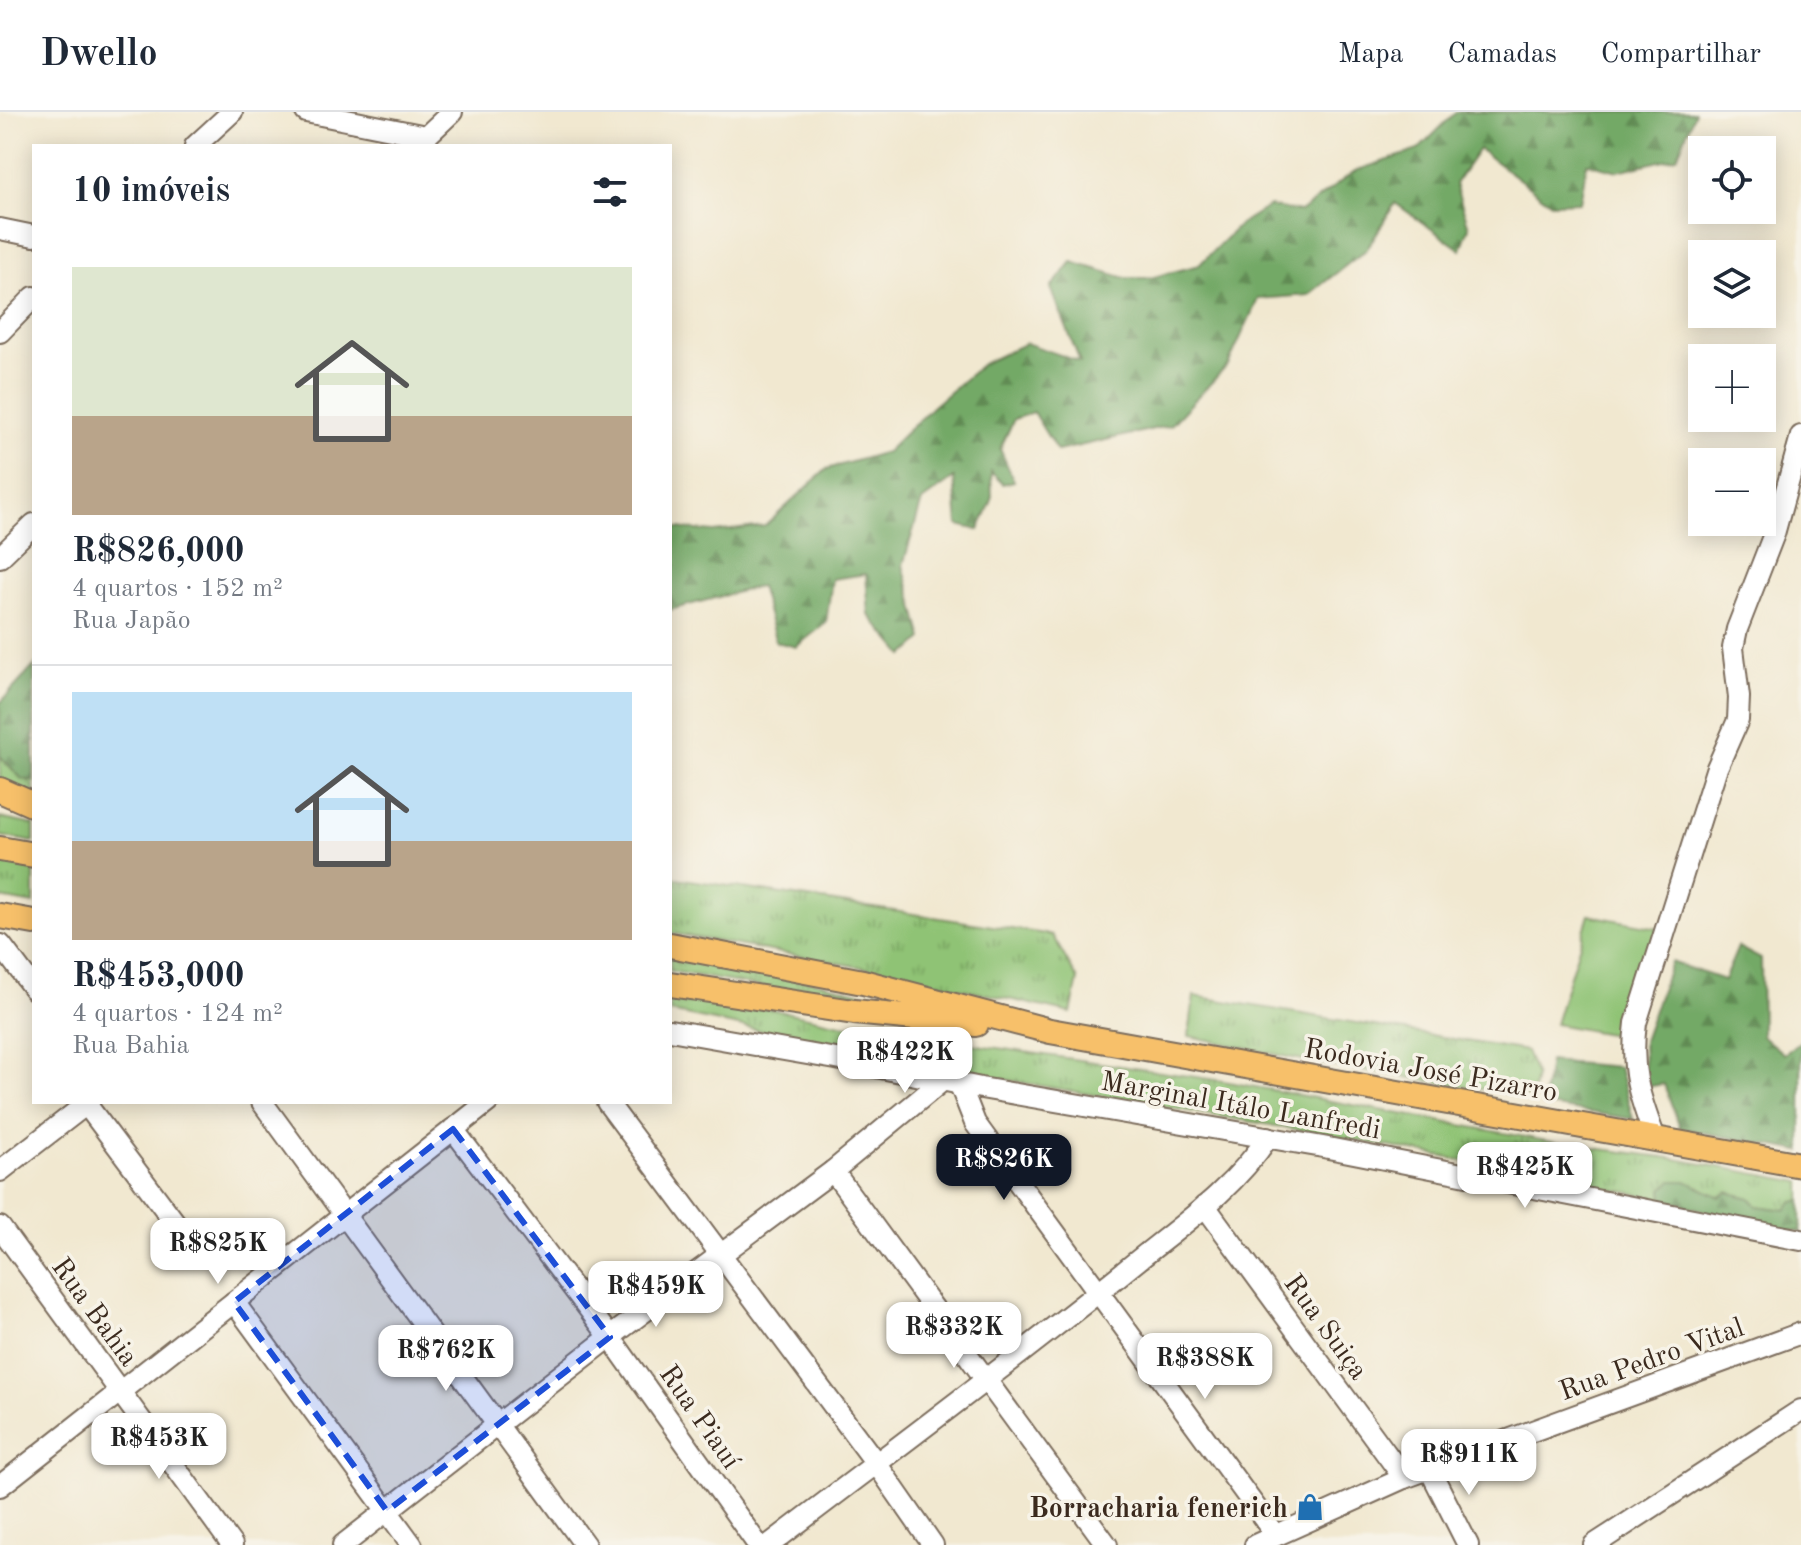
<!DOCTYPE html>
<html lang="pt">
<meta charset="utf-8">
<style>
body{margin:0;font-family:"Old Standard TT",serif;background:#f2f2f3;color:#1f2937;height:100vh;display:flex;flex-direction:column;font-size:30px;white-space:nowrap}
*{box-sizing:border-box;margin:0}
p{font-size:26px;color:#747a83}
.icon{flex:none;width:44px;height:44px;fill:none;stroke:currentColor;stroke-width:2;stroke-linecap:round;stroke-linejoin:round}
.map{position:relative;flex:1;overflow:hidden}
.panel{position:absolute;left:32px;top:32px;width:640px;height:960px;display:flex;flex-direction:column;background:#fff;border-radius:0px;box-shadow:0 4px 20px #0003}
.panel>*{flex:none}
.buttons{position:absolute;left:1688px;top:24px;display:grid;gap:16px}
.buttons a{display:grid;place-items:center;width:88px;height:88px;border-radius:0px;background:#fff;box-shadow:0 4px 20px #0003;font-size:40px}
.price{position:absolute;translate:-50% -68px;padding:0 18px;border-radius:16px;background:#fff;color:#222;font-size:26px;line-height:52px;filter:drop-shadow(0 2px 4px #0008)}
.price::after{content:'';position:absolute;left:50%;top:48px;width:24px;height:18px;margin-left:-12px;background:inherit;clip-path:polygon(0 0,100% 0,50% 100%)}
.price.on{background:#111827;color:#fff}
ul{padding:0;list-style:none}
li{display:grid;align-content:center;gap:16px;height:424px;padding:0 40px}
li+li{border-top:2px solid #e0e1e3}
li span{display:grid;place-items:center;height:248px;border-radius:0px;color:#555}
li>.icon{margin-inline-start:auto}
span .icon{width:144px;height:144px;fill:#fffc;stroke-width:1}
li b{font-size:34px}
h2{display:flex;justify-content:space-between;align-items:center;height:96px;padding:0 40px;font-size:34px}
header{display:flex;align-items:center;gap:48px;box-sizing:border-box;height:112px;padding:0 40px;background:#fff;border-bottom:2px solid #e0e1e3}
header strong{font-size:38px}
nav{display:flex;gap:44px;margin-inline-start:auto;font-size:28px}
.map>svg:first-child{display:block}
</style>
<header>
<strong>Dwello</strong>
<nav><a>Mapa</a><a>Camadas</a><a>Compartilhar</a></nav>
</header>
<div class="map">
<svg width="1801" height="1433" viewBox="0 0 1801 1433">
<defs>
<pattern id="grass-tufts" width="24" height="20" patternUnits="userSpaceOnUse" patternTransform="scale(2)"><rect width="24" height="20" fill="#8fc374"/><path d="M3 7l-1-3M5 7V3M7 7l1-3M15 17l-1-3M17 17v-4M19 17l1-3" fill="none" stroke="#769f5f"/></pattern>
<pattern id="forest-firs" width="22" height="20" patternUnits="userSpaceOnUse" patternTransform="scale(2)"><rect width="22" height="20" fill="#73a966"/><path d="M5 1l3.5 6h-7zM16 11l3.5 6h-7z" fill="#608a53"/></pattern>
</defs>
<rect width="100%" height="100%" fill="#f7f3e8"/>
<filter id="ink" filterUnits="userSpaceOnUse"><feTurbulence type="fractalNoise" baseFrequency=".0125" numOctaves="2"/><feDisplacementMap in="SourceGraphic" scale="16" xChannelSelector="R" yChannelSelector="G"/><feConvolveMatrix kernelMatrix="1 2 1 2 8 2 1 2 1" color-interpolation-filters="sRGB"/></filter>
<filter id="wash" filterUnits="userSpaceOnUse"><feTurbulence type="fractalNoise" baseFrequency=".006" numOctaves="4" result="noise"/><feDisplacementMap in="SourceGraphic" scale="32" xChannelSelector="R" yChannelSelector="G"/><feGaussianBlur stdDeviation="1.8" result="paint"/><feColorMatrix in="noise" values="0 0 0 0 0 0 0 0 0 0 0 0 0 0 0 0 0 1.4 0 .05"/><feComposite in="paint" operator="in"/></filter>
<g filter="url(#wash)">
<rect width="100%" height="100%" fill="#f1e8d0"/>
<!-- grass -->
<g fill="url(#grass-tufts)" stroke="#657649" stroke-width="2">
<path d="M0 644 22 667 34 669V686L0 671Z"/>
<path d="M0 706 34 713V730L0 724Z"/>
<path d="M0 750 34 756V792L0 786Z"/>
<path d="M670 765 1052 823 1078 868 1071 901 878 858 670 821Z"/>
<path d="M670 844 801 866 923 896 853 891 670 859Z"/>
<path d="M670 884 775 898 855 915 1223 969 1563 1032 1670 1046 1801 1070V1088L1791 1091 1787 1098 1757 1094 1750 1086 1727 1080 1721 1085 1706 1080 1699 1074 1662 1077 1663 1087 1329 1023 984 964 670 900Z"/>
<path d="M1194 884 1526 939 1536 964 1532 985 1312 950 1189 924Z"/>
</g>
<!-- forest -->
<g fill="url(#forest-firs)" stroke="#576a42" stroke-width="2">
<path d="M1456 0H1695L1677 45 1618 59 1587 51 1580 90 1551 91 1479 37 1455 72 1469 115 1461 138 1395 91 1367 137 1308 183 1258 187 1228 253 1171 313 1057 339 1033 300 1014 307 1000 337 1014 369 1003 372 991 360 992 388 979 418 958 413 954 366 922 389 903 453 923 527 904 544 869 503 866 462 832 467 826 511 796 535 776 530 760 474 670 498V415L714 420 765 414 827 357 886 340 932 295 982 252 1026 231 1080 250 1051 176 1072 150 1126 166H1150L1199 153 1240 112 1269 94 1300 100 1355 59 1418 38Z"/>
<path d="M34 554V669L22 667 0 644V591Z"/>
<path d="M1738 835 1761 847 1762 924 1784 942 1801 929V1039L1680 1016 1664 972 1645 975 1643 929 1671 850 1724 868Z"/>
<path d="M1549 949 1619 955 1633 1007 1542 993Z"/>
<path d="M1672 1069H1686L1720 1085 1727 1080 1750 1086 1757 1094 1786 1098 1791 1091 1801 1088V1120L1722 1104 1663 1087 1662 1077Z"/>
</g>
<!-- pitch -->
<path fill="#8fc374" stroke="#657649" stroke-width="2" d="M1589 803 1658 816 1625 925 1555 912Z"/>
</g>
<g filter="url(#ink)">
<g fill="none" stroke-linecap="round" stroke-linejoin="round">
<!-- minor casing -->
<g stroke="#7b6c5c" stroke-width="24">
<g id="minor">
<path d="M306 0 426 24"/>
<path d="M195 34 232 0"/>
<path d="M416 34 452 0"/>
<path d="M0 117 34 124"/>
<path d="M0 220 34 185"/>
<path d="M0 445 34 412"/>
<path d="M1 833 34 877"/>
<path d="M670 918 836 947 981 976 1323 1035 1801 1128"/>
<path d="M960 973 975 1011 1275 1422"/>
<path d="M262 990 585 1433"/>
<path d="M607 990 876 1351 933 1433"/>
<path d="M86 992 188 1128"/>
<path d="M453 1017 610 1225 758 1433"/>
<path d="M1655 1026C1639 984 1630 957 1636 911L1716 658 1738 608 1739 585 1733 536 1737 517 1774 422 1801 324"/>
<path d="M0 1059 89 990"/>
<path d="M833 1059 1107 1433"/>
<path d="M1205 1094 1404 1366"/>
<path d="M0 1115 232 1433"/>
<path d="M234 1190 412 1433"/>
<path d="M1430 1358 1468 1433"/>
<path d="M0 1374 488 990"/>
<path d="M343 1433 610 1225 833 1059 942 969"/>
<path d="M769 1433C888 1342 1010 1252 1126 1158 1176 1117 1233 1079 1268 1025"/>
<path d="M1255 1433 1404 1366 1801 1221"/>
<path d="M1594 1433 1801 1298"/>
</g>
</g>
<!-- major casing -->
<g stroke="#7b6c5c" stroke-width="28">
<g id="major">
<path d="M0 678 34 693"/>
<path d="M0 737 34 743"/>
<path d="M0 804 34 810"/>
<path d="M670 833 863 870 1050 919 1801 1053"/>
<path d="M670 872 854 900 976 912"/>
</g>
</g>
<!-- minor -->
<use href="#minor" stroke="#fff" stroke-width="20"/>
<!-- major -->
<use href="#major" stroke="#f7c06b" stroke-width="24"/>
</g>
</g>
<!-- marked area -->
<path fill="#1d4ed8" fill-opacity="0.2" stroke="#1d4ed8" stroke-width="6" stroke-dasharray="16 10" stroke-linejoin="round" d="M453 1017 610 1225 387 1399 234 1190Z"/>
<!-- icons -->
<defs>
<g id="shop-bare" transform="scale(2.16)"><path d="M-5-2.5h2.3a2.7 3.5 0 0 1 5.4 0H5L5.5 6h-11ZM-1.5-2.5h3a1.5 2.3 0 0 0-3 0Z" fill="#1f6fb2" stroke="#f7f3e8" stroke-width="2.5" paint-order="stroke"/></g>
</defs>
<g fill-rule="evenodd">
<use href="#shop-bare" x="1310" y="1395"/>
</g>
<g text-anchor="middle" stroke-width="7" stroke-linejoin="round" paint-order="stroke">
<!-- street labels -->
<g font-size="28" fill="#3b2a1e" stroke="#f7f3e8">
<text transform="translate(1431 957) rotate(10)" y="10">Rodovia José Pizarro</text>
<text transform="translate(1241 992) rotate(10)" y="10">Marginal Itálo Lanfredi</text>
<text transform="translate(96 1199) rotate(54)" y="10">Rua Bahia</text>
<text transform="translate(1327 1214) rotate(54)" y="10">Rua Suiça</text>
<text transform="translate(1651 1246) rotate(-20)" y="10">Rua Pedro Vital</text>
<text transform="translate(701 1304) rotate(55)" y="10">Rua Piauí</text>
</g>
<!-- poi labels -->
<g font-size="28" font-weight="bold" fill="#3b2a1e" stroke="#f7f3e8" text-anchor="end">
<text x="1288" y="1405">Borracharia fenerich</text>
</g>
</g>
</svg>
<div class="buttons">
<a><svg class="icon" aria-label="locate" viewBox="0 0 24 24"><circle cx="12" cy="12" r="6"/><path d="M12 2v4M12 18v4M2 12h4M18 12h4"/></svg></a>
<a><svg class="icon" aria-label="layers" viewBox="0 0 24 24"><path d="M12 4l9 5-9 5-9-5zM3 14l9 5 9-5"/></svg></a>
<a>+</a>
<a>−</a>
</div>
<b class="price" style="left:905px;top:983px">R$422K</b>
<b class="price on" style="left:1004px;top:1090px">R$826K</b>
<b class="price" style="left:1525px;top:1098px">R$425K</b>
<b class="price" style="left:218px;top:1174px">R$825K</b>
<b class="price" style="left:656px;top:1217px">R$459K</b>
<b class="price" style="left:954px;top:1258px">R$332K</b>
<b class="price" style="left:446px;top:1281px">R$762K</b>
<b class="price" style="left:1205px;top:1289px">R$388K</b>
<b class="price" style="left:159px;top:1369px">R$453K</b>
<b class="price" style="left:1469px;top:1385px">R$911K</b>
<section class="panel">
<h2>10 imóveis<svg class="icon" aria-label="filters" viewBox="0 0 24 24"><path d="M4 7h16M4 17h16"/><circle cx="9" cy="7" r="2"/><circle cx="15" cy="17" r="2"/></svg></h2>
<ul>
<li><span style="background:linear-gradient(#dfe7d0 60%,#b9a48a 0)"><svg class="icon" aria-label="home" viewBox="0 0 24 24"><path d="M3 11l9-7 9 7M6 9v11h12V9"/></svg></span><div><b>R$826,000</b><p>4 quartos · 152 m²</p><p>Rua Japão</p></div></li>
<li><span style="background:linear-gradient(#bfe0f5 60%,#b9a48a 0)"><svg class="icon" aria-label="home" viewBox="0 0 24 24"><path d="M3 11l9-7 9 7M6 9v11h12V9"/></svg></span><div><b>R$453,000</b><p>4 quartos · 124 m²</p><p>Rua Bahia</p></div></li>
</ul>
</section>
</div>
